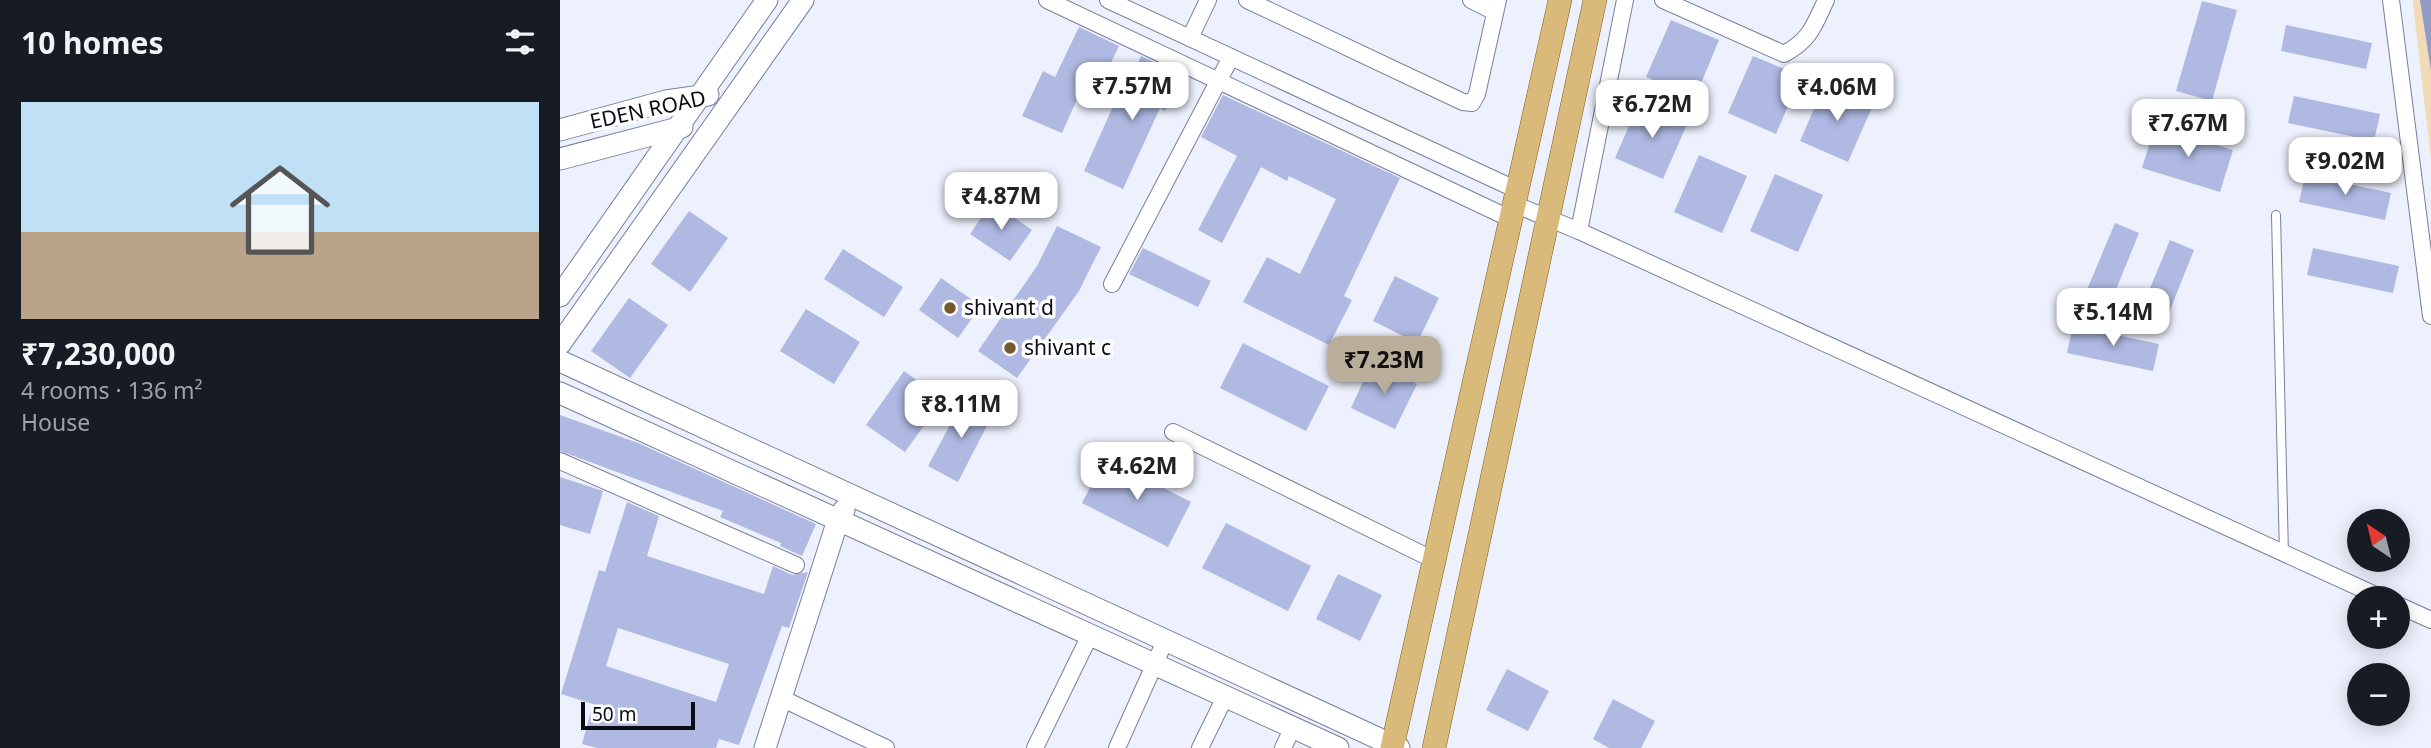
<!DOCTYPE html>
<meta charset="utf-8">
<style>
body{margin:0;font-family:"Noto Sans",sans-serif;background:#242831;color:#f1f3f6;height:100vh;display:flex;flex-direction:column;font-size:26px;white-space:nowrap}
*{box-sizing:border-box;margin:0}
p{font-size:23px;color:#9ea1a6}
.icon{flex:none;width:38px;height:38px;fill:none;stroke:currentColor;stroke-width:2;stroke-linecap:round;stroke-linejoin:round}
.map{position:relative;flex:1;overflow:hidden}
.sheet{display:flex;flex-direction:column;background:#171b24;width:560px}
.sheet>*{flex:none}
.needle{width:46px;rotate:325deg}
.fabs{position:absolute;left:1787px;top:509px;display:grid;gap:14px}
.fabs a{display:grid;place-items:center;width:63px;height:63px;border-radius:50%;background:#171b24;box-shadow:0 4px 18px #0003;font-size:35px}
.scale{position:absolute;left:21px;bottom:18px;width:114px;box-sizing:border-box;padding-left:7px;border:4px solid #090b15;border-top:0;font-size:19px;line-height:24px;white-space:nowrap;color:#090b15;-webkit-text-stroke:5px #fefefe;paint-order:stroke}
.price{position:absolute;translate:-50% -60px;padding:0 16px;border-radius:14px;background:#fff;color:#222;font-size:23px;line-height:46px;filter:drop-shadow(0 2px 4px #0008)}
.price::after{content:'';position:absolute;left:50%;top:42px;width:21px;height:16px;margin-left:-10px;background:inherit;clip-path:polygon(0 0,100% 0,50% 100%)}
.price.active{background:#b8ae9a;color:#111}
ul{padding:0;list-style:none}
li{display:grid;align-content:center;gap:14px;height:371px;padding:0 21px}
li span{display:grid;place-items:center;height:217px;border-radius:0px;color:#555}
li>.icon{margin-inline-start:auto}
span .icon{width:126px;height:126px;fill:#fffc;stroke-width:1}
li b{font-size:30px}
h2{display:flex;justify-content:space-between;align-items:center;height:84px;padding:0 21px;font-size:30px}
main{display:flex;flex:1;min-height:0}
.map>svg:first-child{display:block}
</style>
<main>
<section class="sheet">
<h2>10 homes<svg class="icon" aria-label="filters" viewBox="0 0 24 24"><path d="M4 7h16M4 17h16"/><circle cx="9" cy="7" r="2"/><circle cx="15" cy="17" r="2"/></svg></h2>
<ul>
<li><span style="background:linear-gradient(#bfe0f5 60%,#b9a48a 0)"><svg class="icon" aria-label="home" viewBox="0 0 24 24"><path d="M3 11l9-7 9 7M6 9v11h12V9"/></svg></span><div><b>₹7,230,000</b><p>4 rooms · 136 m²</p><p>House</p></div></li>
</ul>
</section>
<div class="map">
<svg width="1871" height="748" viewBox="0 0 1871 748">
<rect width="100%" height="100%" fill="#edf1fd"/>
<!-- green -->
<path fill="#f1dbb7" d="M1853 0H1871V159L1853 4Z"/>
<!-- water -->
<path fill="#929bc3" d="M1860 0H1871V71Z"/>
<!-- building -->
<g fill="#afb9e2" fill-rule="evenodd">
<path d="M1642 1 1677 10 1652 101 1616 91Z"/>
<path d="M1111 20 1159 40 1135 98 1086 77Z"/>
<path d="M1726 25 1812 43 1806 69 1721 51Z"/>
<path d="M519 27 559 46 544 77 530 70 502 133 462 116 483 71 495 77Z"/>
<path d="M581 56 621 75 605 111 600 108 563 189 524 171 559 93 564 94Z"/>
<path d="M1193 56 1241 76 1216 134 1168 113Z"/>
<path d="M1265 84 1313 105 1288 162 1240 141Z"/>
<path d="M663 95 840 178 784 296 792 300 769 345 683 302 707 257 740 274 776 199 729 176 727 181 701 167 662 243 638 230 677 156 641 137Z"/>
<path d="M1734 96 1820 114 1814 141 1728 123Z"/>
<path d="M1080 101 1128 122 1103 179 1055 158Z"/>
<path d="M1595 126 1673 150 1660 192 1582 168Z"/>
<path d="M1139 155 1187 176 1162 233 1114 212Z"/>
<path d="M1215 174 1263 195 1238 252 1190 231Z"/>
<path d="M1745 175 1831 193 1825 220 1739 202Z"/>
<path d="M432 202 472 230 450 261 410 234Z"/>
<path d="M129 211 168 238 130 292 91 264Z"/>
<path d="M1555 223 1579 233 1549 307 1524 297Z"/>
<path d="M497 226 541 247 519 291 457 378 418 351 477 266Z"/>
<path d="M1610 240 1634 250 1604 325 1579 315Z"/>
<path d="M583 248 651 281 638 307 569 274Z"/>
<path d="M1753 248 1839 266 1833 293 1747 275Z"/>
<path d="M283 249 343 287 324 317 264 279Z"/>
<path d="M835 276 879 298 857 343 813 321Z"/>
<path d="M381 278 421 306 398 338 359 310Z"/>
<path d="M69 298 108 325 70 378 31 351Z"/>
<path d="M246 309 300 342 274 384 220 351Z"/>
<path d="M1513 326 1599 344 1593 371 1507 353Z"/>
<path d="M683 343 769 386 746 431 660 388Z"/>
<path d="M812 362 857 384 835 429 791 408Z"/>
<path d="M344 371 383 399 345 452 306 425Z"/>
<path d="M404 399 433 414 398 482 368 466Z"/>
<path d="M0 415 78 443 256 524 242 556 220 546 221 543 160 517 163 511 0 451Z"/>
<path d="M545 458 631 502 608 547 522 503Z"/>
<path d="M0 477 43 491 30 534 0 525Z"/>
<path d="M67 502 99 516 87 556 204 594 213 566 232 575 248 572 229 628 222 626 179 745 159 739 156 748H37L22 744 33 704 1 694 39 570 45 572ZM58 628 169 664 156 702 46 666Z"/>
<path d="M666 523 751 566 728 611 642 568Z"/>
<path d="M778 574 822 595 800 641 756 619Z"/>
<path d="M947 669 989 691 968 731 926 710Z"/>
<path d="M1053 699 1095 721 1081 748H1049L1033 739Z"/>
</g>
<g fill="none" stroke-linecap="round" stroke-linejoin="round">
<!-- lane casing -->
<g stroke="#797f9a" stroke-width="10">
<path id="lane" d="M1716 215 1724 555"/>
</g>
<!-- street casing -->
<g stroke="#797f9a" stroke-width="18">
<g id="street">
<path d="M487 0 951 219"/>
<path d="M548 0 957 190"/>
<path d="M687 0 903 102 912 103 917 94 938 0"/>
<path d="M911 0 935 12"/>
<path d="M1103 0 1224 54C1250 40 1254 26 1266 0"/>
<path d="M1831 0 1871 316"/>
<path d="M630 38 648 0"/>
<path d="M954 204 1019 231 1822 598"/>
<path d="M1019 231 1065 0"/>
<path d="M552 284 671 57"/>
<path d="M613 432 874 560"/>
<path d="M0 461 236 565"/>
<path d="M1838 605 1871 620"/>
<path d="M221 698 326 748"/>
<path d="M475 748 530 635"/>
<path d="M557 748 605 641"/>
<path d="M640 748 665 697"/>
<path d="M723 748 733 727"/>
</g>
</g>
<!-- secondary casing -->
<g stroke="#797f9a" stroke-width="23">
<g id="secondary">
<path d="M0 130 106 101 148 95"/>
<path d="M0 159 122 127"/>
<path d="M0 296 207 0"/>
<path d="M0 344 243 0"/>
<path d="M0 361 839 748"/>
<path d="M0 393 778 748"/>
<path d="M205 748 278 520 284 510"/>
</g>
</g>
<!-- primary casing -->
<g stroke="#7f5f1d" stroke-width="24">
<g id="primary">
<path d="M832 748 1000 0"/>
<path d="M874 748 1035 0"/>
</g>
</g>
<!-- lane -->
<use href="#lane" stroke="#fff" stroke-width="8"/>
<!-- street -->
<use href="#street" stroke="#fff" stroke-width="16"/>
<!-- secondary -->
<use href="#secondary" stroke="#fff" stroke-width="21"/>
<!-- primary -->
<use href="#primary" stroke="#d9ba7a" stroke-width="23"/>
</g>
<!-- markers -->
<g fill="#72592a" stroke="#fefefe" stroke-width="2.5">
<circle cx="390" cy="308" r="7"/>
<circle cx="450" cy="348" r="7"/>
</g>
<g text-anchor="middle" stroke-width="7" stroke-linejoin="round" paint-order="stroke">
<!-- street labels -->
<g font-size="21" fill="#090b15" stroke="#fefefe">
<text transform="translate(88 110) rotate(-12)" y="7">EDEN ROAD</text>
</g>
<!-- poi labels -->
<g font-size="21" fill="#090b15" stroke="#fefefe" text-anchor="start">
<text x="404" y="315">shivant d</text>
<text x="464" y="355">shivant c</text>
</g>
</g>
</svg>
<div class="fabs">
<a><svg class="needle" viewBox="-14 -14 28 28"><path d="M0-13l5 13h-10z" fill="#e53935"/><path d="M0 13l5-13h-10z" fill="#9ea1a6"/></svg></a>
<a>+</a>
<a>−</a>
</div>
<div class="scale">50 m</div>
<b class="price" style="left:572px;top:122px">₹7.57M</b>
<b class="price" style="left:1277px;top:123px">₹4.06M</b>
<b class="price" style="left:1092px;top:140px">₹6.72M</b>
<b class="price" style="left:1628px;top:159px">₹7.67M</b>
<b class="price" style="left:1785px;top:197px">₹9.02M</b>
<b class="price" style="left:441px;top:232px">₹4.87M</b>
<b class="price" style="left:1553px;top:348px">₹5.14M</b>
<b class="price active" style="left:824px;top:396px">₹7.23M</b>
<b class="price" style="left:401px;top:440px">₹8.11M</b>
<b class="price" style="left:577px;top:502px">₹4.62M</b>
</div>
</main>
